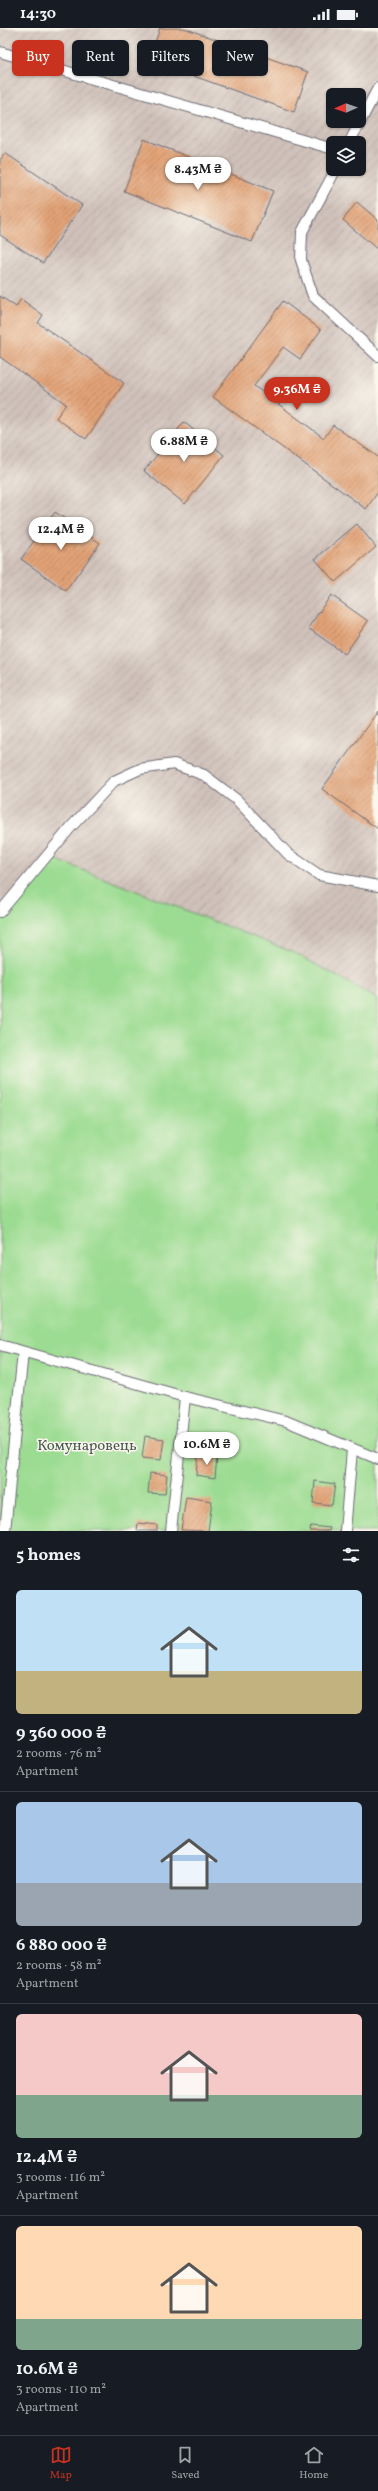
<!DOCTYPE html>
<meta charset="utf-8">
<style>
body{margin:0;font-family:Vollkorn,serif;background:#242831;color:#f1f3f6;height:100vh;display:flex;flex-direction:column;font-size:15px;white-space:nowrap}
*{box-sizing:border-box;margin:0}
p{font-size:13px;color:#9ea1a6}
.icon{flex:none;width:22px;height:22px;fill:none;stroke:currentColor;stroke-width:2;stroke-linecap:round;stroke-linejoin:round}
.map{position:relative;height:1503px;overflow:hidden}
.drawer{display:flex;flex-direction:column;background:#171b24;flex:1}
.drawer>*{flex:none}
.guide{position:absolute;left:12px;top:12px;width:354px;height:36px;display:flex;gap:8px}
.needle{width:26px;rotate:268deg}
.controls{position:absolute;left:326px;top:60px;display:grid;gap:8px}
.controls a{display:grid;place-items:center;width:40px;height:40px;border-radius:6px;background:#171b24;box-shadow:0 1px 3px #0004;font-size:20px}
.price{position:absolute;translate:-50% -34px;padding:0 9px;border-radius:14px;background:#fff;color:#222;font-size:13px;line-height:26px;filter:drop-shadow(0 1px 2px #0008)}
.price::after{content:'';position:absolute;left:50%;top:24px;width:12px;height:9px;margin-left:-6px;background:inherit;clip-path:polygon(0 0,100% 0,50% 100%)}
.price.selected{background:#c8321e;color:#fff}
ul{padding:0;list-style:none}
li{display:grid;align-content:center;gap:8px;height:212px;padding:0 16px}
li+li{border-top:1px solid #363941}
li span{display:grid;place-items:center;height:124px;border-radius:6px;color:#555}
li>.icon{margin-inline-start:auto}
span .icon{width:72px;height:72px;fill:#fffc;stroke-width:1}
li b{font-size:17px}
h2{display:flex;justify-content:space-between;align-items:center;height:48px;padding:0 16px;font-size:17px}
.tag{padding:0 14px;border-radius:6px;background:#171b24;box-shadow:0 1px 3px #0004;font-size:14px;line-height:36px}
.tag.selected{background:#c8321e;color:#fff}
.status{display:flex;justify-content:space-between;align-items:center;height:28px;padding:0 20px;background:#171b24;direction:ltr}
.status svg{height:11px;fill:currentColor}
.tabs{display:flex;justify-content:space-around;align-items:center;height:56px;border-top:1px solid #363941;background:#171b24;font-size:11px;color:#9ea1a6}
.tabs a{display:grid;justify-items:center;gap:2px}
.tabs .selected{color:#c8321e}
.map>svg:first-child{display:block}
</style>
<div class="status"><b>14:30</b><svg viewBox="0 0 49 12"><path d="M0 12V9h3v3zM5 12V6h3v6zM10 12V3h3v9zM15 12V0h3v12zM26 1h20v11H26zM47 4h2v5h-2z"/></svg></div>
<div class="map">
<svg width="378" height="1503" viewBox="0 0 378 1503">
<defs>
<pattern id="industrial-furrows" width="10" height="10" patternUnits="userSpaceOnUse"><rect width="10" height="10" fill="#cfc1ba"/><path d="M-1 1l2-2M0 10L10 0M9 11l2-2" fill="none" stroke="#b1a6a1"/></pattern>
<pattern id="building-hatch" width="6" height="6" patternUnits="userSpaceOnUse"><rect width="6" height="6" fill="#e2a276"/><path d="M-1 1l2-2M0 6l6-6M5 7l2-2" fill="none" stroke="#b78462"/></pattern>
</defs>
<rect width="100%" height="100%" fill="#fbf7ec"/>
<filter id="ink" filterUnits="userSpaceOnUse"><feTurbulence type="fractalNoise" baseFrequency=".025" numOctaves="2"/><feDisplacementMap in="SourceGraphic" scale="8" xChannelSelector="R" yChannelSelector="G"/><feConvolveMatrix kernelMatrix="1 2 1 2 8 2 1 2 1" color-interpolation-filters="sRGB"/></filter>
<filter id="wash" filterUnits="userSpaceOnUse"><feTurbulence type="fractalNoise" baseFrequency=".012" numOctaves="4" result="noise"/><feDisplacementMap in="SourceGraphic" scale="16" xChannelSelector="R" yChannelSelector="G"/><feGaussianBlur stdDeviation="0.9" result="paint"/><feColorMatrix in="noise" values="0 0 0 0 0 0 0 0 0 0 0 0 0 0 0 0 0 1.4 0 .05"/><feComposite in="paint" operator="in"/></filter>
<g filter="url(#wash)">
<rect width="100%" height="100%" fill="#f3ecd6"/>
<!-- industrial -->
<path fill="url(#industrial-furrows)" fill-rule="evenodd" d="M0 0H378V971L295 925 0 884ZM333 67H359V93H333ZM333 115H359V141H333Z"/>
<!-- green -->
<path fill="#9cdc92" stroke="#5f7f66" d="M47 828 295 925 378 971V1503H0V884Z"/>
<g id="blocks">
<!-- building -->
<g fill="url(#building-hatch)">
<path d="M160 0H184L308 44 294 84 149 32Z"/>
<path d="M144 111 273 163 252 214 124 163Z"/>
<path d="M5 125 82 177 43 235 0 207V132Z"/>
<path d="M357 174 378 192V222L343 192Z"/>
<path d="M0 268 16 279 21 271 43 287 38 295 124 355 86 411 56 390 66 376 0 329Z"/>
<path d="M283 273 321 302 300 331 283 319 254 358 324 410 333 397 378 429V464L366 481 213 369Z"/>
<path d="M184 394 224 427 185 476 144 443Z"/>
<path d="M55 484 100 515 66 563 21 531Z"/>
<path d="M357 496 376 519 335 554 315 531Z"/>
<path d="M331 567 368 593 345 626 308 600Z"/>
<path d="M378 683V801L322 761Z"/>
<path d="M145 1408 164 1411 161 1432 142 1430Z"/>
<path d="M198 1426 217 1428 215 1450 196 1447Z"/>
<path d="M150 1445 167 1447 165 1466 148 1465Z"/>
<path d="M315 1453 335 1456 332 1477 313 1475Z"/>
<path d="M186 1469 212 1473 208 1503 181 1502Z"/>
<path d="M138 1495 157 1497V1503H137Z"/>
<path d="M311 1498 330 1500 329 1503H310Z"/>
</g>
</g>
</g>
<g filter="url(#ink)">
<use href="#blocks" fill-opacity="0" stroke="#6b6971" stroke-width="1"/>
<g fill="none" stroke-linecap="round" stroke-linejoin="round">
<!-- lane casing -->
<g stroke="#6b6971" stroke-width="12">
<g id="lane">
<path d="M0 24 333 121"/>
<path d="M349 115 378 60"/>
<path d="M336 141 302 204 301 232 313 268 378 328"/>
<path d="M0 884 71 799 114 753 140 741 174 736 204 747 237 772 288 826 319 847 378 858"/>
<path d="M0 1317 185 1369 286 1393 378 1431"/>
<path d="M5 1503 23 1324"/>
<path d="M171 1503 185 1369"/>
<path d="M345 1503 352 1422"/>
</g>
</g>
<!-- lane -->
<use href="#lane" stroke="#fff" stroke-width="10"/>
</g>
</g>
<g text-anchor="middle" stroke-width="3" stroke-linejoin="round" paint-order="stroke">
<!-- park labels -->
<g font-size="15" fill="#475a55" stroke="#fbf7ec">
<text x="87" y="1422">Комунаровець</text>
</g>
</g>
</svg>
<div class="controls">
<a><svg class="needle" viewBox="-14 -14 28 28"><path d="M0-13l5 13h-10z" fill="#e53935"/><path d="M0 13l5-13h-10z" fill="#9ea1a6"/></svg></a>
<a><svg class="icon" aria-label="layers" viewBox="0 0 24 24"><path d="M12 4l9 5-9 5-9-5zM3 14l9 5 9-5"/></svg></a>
</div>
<b class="price" style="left:198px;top:163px">8.43M ₴</b>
<b class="price selected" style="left:297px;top:383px">9.36M ₴</b>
<b class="price" style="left:184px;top:435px">6.88M ₴</b>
<b class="price" style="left:61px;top:523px">12.4M ₴</b>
<b class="price" style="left:207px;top:1438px">10.6M ₴</b>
<div class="guide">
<a class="tag selected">Buy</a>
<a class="tag">Rent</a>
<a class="tag">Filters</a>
<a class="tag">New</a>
</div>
</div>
<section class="drawer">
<h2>5 homes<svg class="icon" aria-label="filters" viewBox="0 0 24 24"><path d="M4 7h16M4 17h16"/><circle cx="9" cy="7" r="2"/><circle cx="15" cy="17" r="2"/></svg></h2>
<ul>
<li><span style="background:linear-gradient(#bfe0f5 65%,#c2b280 0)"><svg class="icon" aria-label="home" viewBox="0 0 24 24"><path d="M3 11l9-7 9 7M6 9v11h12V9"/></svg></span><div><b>9 360 000 ₴</b><p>2 rooms · 76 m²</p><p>Apartment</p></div></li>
<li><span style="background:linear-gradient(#a9c7e8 65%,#9aa5b1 0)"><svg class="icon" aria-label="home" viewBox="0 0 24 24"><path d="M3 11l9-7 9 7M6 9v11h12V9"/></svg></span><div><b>6 880 000 ₴</b><p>2 rooms · 58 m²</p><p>Apartment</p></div></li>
<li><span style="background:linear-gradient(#f6c9c9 65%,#7fa58c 0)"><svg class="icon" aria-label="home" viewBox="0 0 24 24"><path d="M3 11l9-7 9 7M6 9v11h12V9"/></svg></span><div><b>12.4M ₴</b><p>3 rooms · 116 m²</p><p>Apartment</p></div></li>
<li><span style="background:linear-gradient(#ffd9b3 75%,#7fa58c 0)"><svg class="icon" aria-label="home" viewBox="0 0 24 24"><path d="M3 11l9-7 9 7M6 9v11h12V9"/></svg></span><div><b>10.6M ₴</b><p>3 rooms · 110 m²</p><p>Apartment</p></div></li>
</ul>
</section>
<nav class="tabs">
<a class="selected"><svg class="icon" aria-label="map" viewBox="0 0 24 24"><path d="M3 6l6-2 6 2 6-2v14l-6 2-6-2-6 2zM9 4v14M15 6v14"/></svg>Map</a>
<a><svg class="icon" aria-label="saved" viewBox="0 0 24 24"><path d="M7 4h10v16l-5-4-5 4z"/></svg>Saved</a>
<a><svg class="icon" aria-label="home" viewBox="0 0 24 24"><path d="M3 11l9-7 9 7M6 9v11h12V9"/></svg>Home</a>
</nav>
